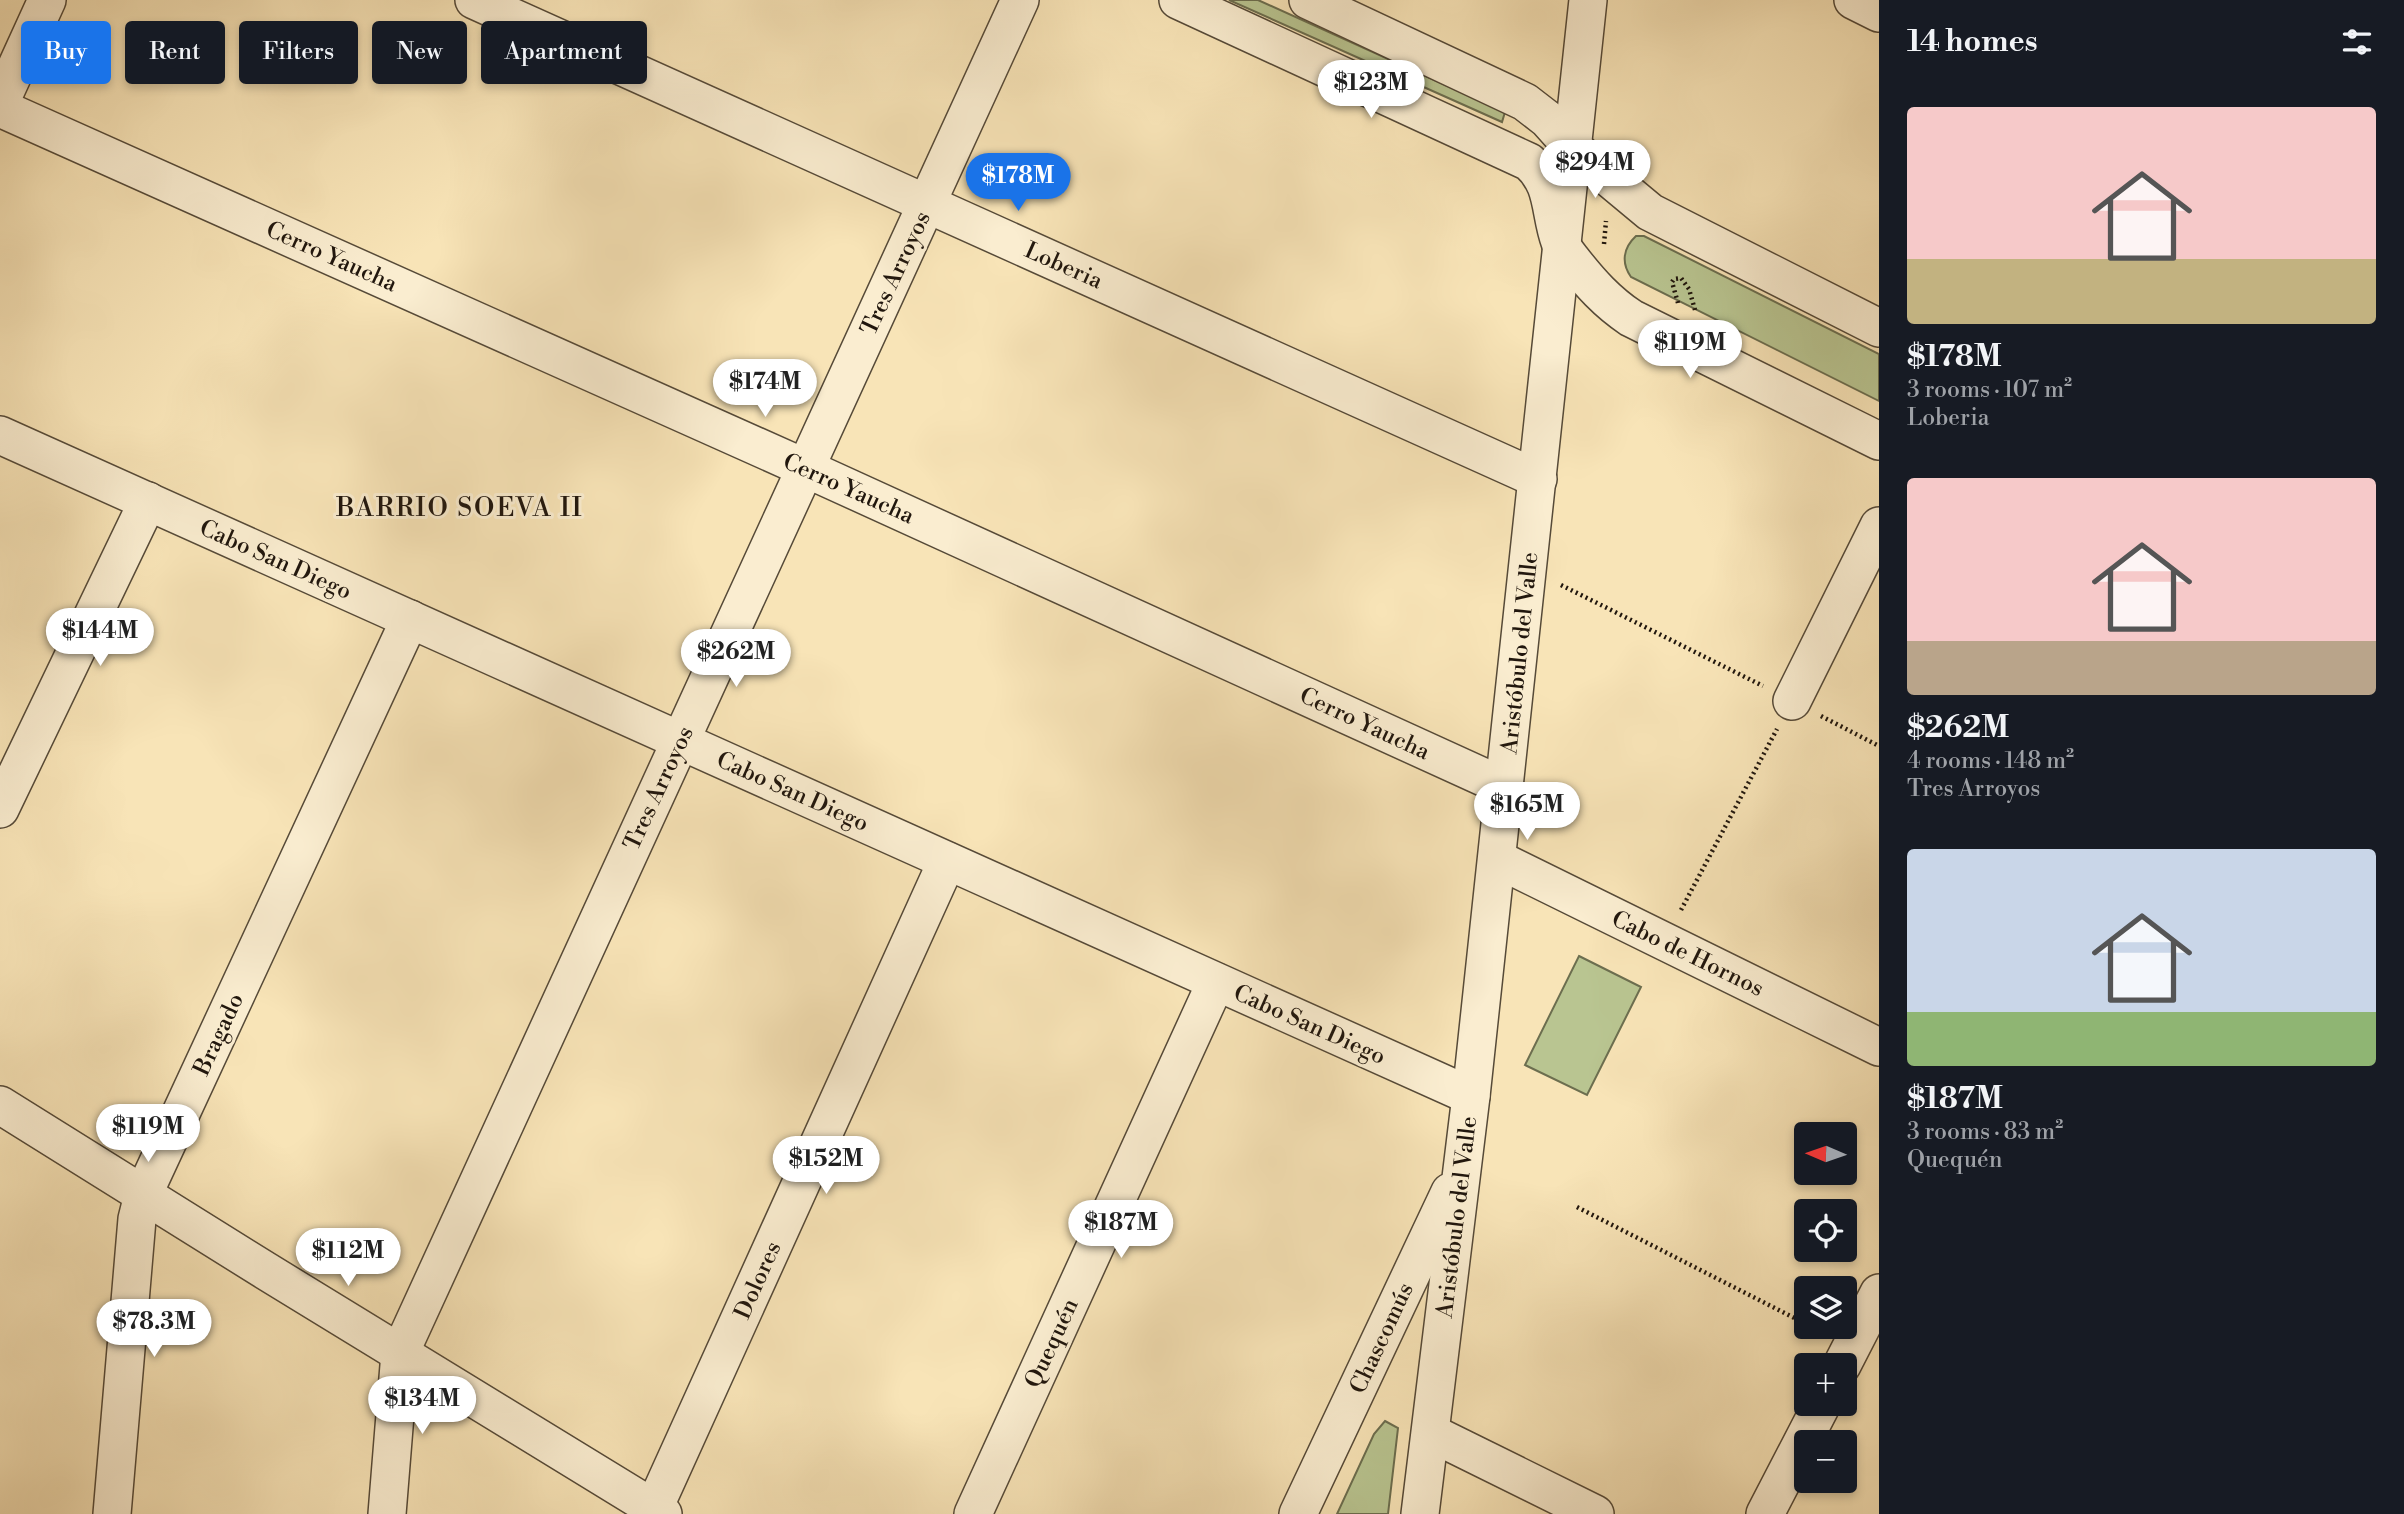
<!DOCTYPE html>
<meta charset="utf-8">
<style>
body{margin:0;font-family:"Libre Bodoni",serif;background:#20242c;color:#f1f3f6;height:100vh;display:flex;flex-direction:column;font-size:26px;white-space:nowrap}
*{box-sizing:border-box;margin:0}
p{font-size:23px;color:#9ea1a6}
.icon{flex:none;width:38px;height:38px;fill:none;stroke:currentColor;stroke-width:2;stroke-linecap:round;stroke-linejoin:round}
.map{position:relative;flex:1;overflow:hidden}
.side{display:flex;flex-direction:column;background:#171b24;width:525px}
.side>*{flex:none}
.banner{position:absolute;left:21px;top:21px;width:665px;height:63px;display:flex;gap:14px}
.needle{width:46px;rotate:272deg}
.tools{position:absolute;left:1794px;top:1122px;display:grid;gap:14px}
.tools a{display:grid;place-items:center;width:63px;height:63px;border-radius:7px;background:#171b24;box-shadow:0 4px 10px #0003;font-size:35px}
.price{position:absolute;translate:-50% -60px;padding:0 16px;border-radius:24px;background:#fff;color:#222;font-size:23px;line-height:46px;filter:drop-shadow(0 2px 4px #0008)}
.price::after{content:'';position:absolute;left:50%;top:42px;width:21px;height:16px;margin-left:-10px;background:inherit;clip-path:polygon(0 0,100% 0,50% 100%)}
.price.current{background:#1a73e8;color:#fff}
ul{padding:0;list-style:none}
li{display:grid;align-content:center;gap:14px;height:371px;padding:0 28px}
li span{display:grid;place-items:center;height:217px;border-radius:7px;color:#555}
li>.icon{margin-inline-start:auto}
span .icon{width:126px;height:126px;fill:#fffc;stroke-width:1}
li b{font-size:30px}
h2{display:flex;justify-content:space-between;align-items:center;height:84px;padding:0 28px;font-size:30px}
.pill{padding:0 24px;border-radius:7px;background:#171b24;box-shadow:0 4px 10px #0003;font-size:24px;line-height:63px}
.pill.current{background:#1a73e8;color:#fff}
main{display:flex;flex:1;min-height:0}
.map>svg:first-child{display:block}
</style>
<main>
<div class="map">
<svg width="1879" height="1514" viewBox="0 0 1879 1514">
<rect width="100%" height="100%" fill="#f8e4b7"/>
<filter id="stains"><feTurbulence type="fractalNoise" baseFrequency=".00286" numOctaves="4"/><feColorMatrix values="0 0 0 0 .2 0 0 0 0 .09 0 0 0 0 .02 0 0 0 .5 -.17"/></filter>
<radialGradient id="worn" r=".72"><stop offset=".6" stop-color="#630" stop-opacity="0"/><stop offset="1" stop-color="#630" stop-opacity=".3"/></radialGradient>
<!-- green -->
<g fill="#b9c591" stroke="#6c6e4f" stroke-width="2">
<path d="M1229 0H1258L1505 112 1502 122Z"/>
<path d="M1636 236H1644L1879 354V401L1631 277C1621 263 1623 248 1636 236Z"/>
<path d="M1579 956 1641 987 1587 1095 1525 1065Z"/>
<path d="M1385 1421 1398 1428 1388 1514H1337L1374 1434Z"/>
</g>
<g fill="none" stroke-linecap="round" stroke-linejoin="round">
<!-- minor casing -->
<g stroke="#564a38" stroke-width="40">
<g id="minor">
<path d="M474 0 1538 479"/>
<path d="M1178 0 1529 162C1555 185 1549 212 1560 242 1563 249 1568 255 1572 260 1590 283 1607 302 1631 318L1879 441"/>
<path d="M1308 0 1525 102 1547 119 1573 148 1650 212 1879 328"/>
<path d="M1853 0 1879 13"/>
<path d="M0 103 47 0"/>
<path d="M0 108 805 468 1505 787"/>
<path d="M0 435 1471 1096"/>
<path d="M1792 701 1879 526"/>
<path d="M0 809 148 501"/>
<path d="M1497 859 1879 1047"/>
<path d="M0 1105 266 1271 663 1514"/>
<path d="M1842 1365 1879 1293"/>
<path d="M1431 1433 1595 1514"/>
<path d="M654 1508 947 861"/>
<path d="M112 1514 137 1219 143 1195 410 619"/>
<path d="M387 1514 400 1353 1020 0"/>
<path d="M973 1514 1216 982"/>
<path d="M1298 1514 1450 1192"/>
<path d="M1420 1514 1471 1096 1588 0"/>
<path d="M1765 1514 1822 1404"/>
</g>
</g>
<!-- path -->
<g stroke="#20160d" stroke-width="4.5" stroke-dasharray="2 3.5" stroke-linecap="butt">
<path d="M1604 244 1606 221"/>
<path d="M1678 303 1672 282 1674 279 1681 278 1689 289 1695 310"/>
<path d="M1561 585 1763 686"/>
<path d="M1821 716 1879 746"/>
<path d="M1681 910 1777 729"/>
<path d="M1577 1207 1806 1324"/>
<path d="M1810 1326 1822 1333"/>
</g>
<!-- minor -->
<use href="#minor" stroke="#faedd0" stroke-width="37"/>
</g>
<g text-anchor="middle" stroke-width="6" stroke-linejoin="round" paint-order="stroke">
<!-- street labels -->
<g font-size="23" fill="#20160d" stroke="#faedd0">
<text transform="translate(332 256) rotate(24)" y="8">Cerro Yaucha</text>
<text transform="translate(1064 265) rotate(24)" y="8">Loberia</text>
<text transform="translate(895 273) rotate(-65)" y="8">Tres Arroyos</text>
<text transform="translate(849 488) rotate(24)" y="8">Cerro Yaucha</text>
<text transform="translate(276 559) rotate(24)" y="8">Cabo San Diego</text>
<text transform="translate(1519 653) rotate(-84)" y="8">Aristóbulo del Valle</text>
<text transform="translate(1365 723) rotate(25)" y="8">Cerro Yaucha</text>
<text transform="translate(658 788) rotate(-65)" y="8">Tres Arroyos</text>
<text transform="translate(793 791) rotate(24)" y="8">Cabo San Diego</text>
<text transform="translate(1688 953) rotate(26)" y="8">Cabo de Hornos</text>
<text transform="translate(1310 1024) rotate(24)" y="8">Cabo San Diego</text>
<text transform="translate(218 1034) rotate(-65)" y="8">Bragado</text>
<text transform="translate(1456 1217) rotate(-83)" y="8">Aristóbulo del Valle</text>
<text transform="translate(757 1280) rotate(-66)" y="8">Dolores</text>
<text transform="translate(1381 1338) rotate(-65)" y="8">Chascomús</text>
<text transform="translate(1051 1343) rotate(-65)" y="8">Quequén</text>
</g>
<!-- quarter labels -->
<g font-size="26" letter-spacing="2" fill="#20160d" stroke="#faedd0">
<text x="460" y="516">BARRIO SOEVA II</text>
</g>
</g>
<rect width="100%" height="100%" filter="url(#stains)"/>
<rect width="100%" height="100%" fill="url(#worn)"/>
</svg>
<div class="tools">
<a><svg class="needle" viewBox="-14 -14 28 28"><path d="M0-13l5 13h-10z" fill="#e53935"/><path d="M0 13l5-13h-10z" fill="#9ea1a6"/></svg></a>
<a><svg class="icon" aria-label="locate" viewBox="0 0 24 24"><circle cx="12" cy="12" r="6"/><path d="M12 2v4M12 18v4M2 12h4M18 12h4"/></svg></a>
<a><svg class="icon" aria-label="layers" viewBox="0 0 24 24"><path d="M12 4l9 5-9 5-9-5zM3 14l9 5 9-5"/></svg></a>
<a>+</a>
<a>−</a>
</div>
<b class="price" style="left:1371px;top:120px">$123M</b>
<b class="price" style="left:1595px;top:200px">$294M</b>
<b class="price current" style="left:1018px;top:213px">$178M</b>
<b class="price" style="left:1690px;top:380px">$119M</b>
<b class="price" style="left:765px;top:419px">$174M</b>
<b class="price" style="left:100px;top:668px">$144M</b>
<b class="price" style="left:736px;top:689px">$262M</b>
<b class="price" style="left:1527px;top:842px">$165M</b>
<b class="price" style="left:148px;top:1164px">$119M</b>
<b class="price" style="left:826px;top:1196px">$152M</b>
<b class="price" style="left:1121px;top:1260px">$187M</b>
<b class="price" style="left:348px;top:1288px">$112M</b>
<b class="price" style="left:154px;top:1359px">$78.3M</b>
<b class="price" style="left:422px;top:1436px">$134M</b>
<div class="banner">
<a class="pill current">Buy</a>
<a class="pill">Rent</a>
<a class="pill">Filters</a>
<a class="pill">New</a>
<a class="pill">Apartment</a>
</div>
</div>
<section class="side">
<h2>14 homes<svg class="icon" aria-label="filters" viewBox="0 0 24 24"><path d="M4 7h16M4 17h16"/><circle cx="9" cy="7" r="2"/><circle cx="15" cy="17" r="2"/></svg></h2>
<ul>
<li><span style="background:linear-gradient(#f6c9c9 70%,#c2b280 0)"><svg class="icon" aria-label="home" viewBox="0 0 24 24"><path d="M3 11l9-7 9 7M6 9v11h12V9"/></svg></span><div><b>$178M</b><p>3 rooms · 107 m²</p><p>Loberia</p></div></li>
<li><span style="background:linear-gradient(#f6c9c9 75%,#b9a48a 0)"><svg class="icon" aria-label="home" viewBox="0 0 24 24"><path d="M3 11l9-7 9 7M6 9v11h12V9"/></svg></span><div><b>$262M</b><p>4 rooms · 148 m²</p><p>Tres Arroyos</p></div></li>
<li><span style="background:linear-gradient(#c9d6e8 75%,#8fb573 0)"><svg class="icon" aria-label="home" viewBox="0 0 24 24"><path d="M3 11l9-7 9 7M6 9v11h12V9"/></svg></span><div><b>$187M</b><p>3 rooms · 83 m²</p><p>Quequén</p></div></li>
</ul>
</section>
</main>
